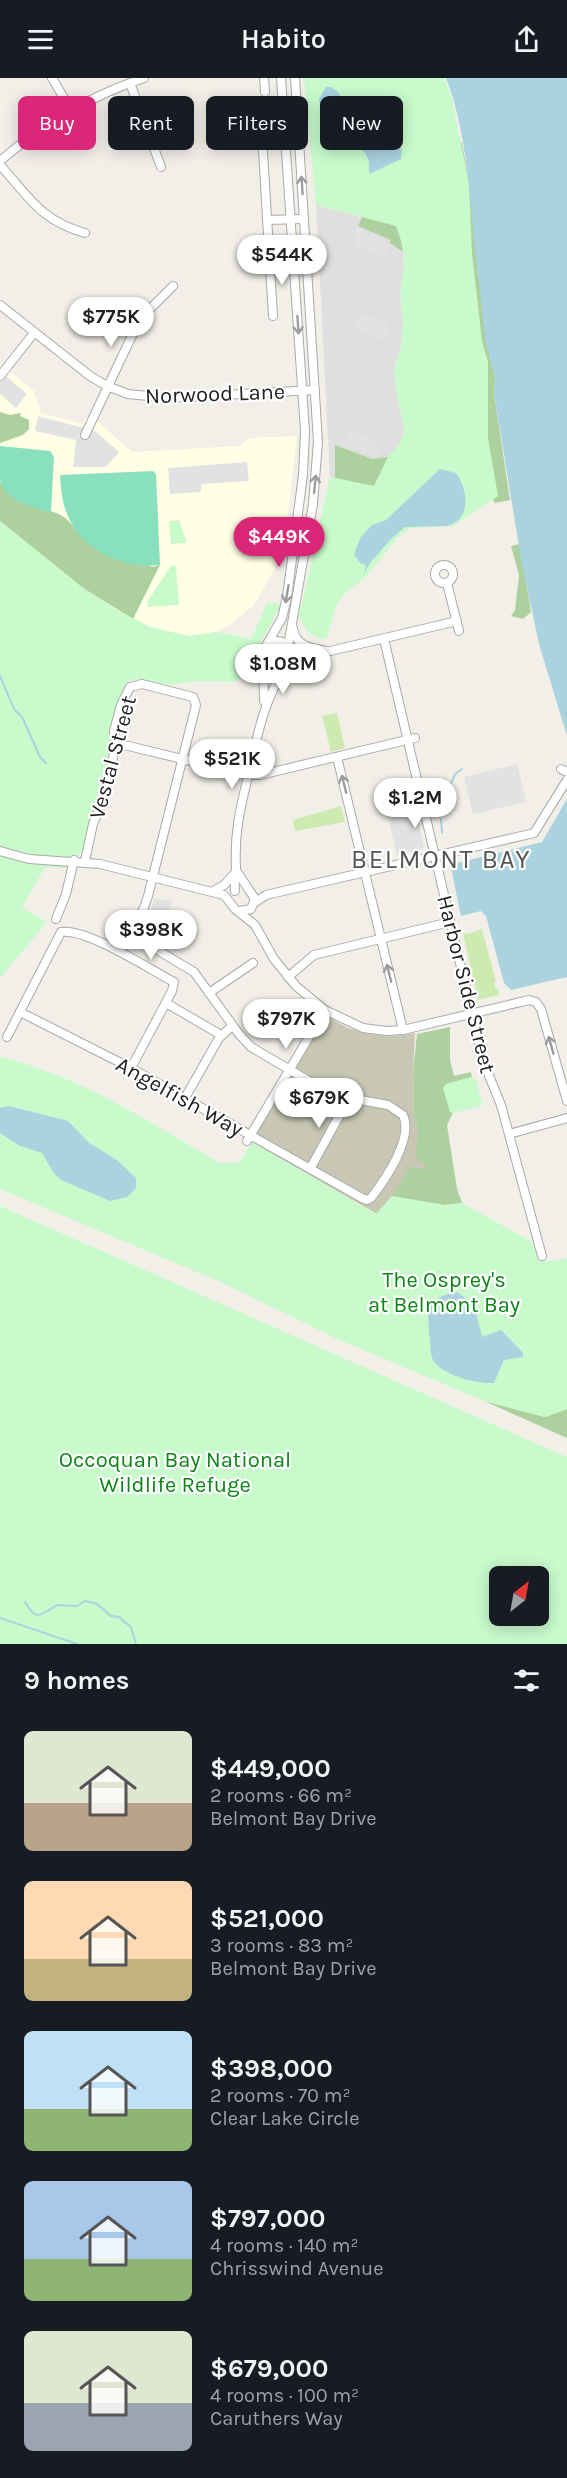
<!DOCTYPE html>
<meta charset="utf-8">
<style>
body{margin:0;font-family:Karla,sans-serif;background:#20242c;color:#f1f3f6;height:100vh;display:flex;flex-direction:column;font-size:22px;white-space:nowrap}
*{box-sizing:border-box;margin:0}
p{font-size:20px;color:#9ea1a6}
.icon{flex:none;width:33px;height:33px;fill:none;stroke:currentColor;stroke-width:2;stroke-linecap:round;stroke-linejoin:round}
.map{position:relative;height:1566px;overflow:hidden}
.details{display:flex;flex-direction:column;background:#171b24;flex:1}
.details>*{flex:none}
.hud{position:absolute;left:18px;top:18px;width:531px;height:54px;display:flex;gap:12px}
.needle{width:39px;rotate:31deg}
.fabs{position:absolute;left:489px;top:1488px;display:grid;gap:12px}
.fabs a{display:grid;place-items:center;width:60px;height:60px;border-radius:9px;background:#171b24;box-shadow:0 3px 15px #0003;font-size:30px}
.price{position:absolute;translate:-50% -51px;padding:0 14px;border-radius:21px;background:#fff;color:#222;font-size:20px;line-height:39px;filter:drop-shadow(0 2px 3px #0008)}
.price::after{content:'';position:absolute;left:50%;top:36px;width:18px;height:14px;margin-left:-9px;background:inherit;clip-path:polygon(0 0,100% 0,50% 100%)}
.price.on{background:#db2777;color:#fff}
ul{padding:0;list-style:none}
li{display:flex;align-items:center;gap:18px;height:150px;padding:0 24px}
li span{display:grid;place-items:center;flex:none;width:168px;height:120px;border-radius:9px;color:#555}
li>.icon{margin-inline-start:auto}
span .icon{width:72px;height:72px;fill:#fffc;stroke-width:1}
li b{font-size:26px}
h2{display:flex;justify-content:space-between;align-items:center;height:72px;padding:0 24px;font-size:26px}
.chip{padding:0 21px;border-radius:9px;background:#171b24;box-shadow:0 3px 15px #0003;font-size:21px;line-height:54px}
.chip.on{background:#db2777;color:#fff}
header{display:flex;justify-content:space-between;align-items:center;height:78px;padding:0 24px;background:#171b24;font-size:27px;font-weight:600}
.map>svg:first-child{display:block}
</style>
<header><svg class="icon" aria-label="menu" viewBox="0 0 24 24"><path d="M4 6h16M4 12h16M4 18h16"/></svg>Habito<svg class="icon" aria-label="share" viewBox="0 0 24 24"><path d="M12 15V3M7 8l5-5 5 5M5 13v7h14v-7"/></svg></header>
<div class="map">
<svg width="567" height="1566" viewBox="0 0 567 1566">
<rect width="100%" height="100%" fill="#f2efe9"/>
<!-- residential -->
<path fill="#e0dfdf" d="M316 127 396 148 403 168 404 189 400 216 403 245 401 269 394 291 398 324 405 352 399 367 388 379 374 409 330 399Z"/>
<!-- education -->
<path fill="#ffffe5" d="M0 285 34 313 41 335 83 346 86 339 98 344 132 374 240 368 249 360 297 358 285 463 275 490 254 527 227 549 204 557 189 558 150 549 115 531 0 443Z"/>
<!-- construction -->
<path fill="#c7c7b4" d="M328 939 348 950 368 956 395 958 415 955 413 995 414 1037 445 1127 377 1136 252 1064 324 940Z"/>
<!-- grass -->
<g fill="#cdebb0">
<path d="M337 635 345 670 331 674 322 638Z"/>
<path d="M341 728 345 744 295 753 293 742Z"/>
<path d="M482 851 496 904 494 905 496 911H498L499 917 478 922 463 855 467 856Z"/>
</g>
<!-- forest -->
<g fill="#add19e">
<path d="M456 62 462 65 470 109 490 280 496 298 494 315 510 422 495 425 492 420Z"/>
<path d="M363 137 396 148 400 156 403 174 390 165 391 162 358 148Z"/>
<path d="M0 334 10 337 21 335 20 338 29 342V351L23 357 0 365Z"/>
<path d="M335 367 372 381 388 379 374 409 335 400Z"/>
<path d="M0 404C25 443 56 420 75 451L152 489 160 487 133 541 83 510 0 443Z"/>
<path d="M520 466 531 534 523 541 511 538 515 532 519 497 511 468Z"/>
<path d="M450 949V982L454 998 471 994 472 999 446 1006 450 1034 453 1035 447 1047 457 1111 462 1125 445 1127 392 1118 411 1088 422 1092 426 1090V1087L416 1081 418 1050 414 1037 413 995 417 956Z"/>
<path d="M484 1323 545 1339 567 1331V1360Z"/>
</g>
<!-- park -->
<g fill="#c8facc" fill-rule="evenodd">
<path d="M304 0H445L452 21 469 106 472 175 482 263 488 284V360L498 418 453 448 410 450 397 460 364 501 349 511 342 519 336 528 327 559 322 561C311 558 304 552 301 540L275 535 273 542 257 570 253 590 241 601 232 604 196 603 169 607 133 601 127 604 114 635 110 668 100 721 87 756 84 771 67 790 45 789 22 830 47 844 0 900V443L83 510 115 531 150 549 189 558 217 554 251 561 267 525H277L301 530 330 399 374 408 388 379 399 367 405 352 398 324 394 291 401 269 403 245 400 216 404 189 403 168 396 148 316 127Z"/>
<path d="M179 442 187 465 171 466 169 443Z"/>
<path d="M171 488H176L179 527 148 529 147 524Z"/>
<path d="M0 979C77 996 152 1046 220 1085H239L252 1064 376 1136 392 1118 445 1127 462 1125 532 1164 540 1183H556L567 1180V1331L545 1339 484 1323 335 1260 225 1206 0 1111Z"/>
<path d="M472 999 476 1001 482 1025 481 1028 453 1035 450 1034 443 1010 446 1006Z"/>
<path d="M0 1128 567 1379V1566H0ZM500 1498H538V1538H500Z"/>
</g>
<!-- pitch -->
<g fill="#88e0be">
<path d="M0 368 50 373 54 379 51 434C33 430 4 423 0 402 0 392 0 379 0 368Z"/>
<path d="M153 393 156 396 160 487C125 492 82 472 68 438 62 425 61 412 60 397Z"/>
</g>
<!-- parking -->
<g fill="#e2e2e2">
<path d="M356 150 385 161 383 167 388 169 385 178 354 166 358 156 355 154Z"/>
<path d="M361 235 388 246 387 250 389 254 386 263 355 251Z"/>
<path d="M0 293 27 316 16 330 0 316Z"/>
<path d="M38 338 95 353 119 374 106 389H73L76 362 35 353Z"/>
<path d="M349 351 377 362 376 367 380 369 376 380 338 365 340 359 345 361Z"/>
<path d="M247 384 249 403 201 406V414L170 416 168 390Z"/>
<path d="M517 686 526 724 473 736 464 699Z"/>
<path d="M413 719 424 770 397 778 386 729 389 725Z"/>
<path d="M154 820 167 823V821L172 822 164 853 160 852 159 855 146 852Z"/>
</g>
<!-- water -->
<g fill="#aad3df">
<path d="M446 0H567V658L539 566 521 481 494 315C497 298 494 296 490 280 483 259 483 234 480 212 470 144 471 64 446 0Z"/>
<path d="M326 9H331L338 14 346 28 375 54 396 63 402 72 401 81 369 96V84L366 76 345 55 322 38 319 21Z"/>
<path d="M440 391 456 395C468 412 472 441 447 448L405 449 391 461 370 485 364 496 366 487 360 485 354 476 361 459 372 447 386 442Z"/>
<path d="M567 721V899L511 912 504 905 486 838 481 833 461 838 451 790 457 785 542 764Z"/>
<path d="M9 1028 68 1043 89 1065 117 1082 136 1100V1110L127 1119 110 1123 61 1102 53 1094 42 1075 20 1068 0 1055V1030Z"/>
<path d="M457 1214 474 1227 482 1259 501 1252 523 1275V1279L504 1282 494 1305C477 1306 449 1299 436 1286 430 1280 431 1272 430 1264 428 1238 422 1220 457 1214Z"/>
</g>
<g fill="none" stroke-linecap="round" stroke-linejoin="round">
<!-- stream -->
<g stroke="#aad3df" stroke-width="2">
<path d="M0 598 14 631 22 639 40 679 46 685"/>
<path d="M437 726 446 718 455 696 462 691"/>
<path d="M441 741 442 755"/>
<path d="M25 1524C37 1545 41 1536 57 1527L77 1528 85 1523 97 1526 111 1538 119 1539 127 1546 131 1549 136 1566"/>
<path d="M0 1540 77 1566"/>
</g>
<!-- minor casing -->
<g stroke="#a9a9a9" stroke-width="10">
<g id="minor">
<path d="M52 0 71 32"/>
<path d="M264 0 265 14"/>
<path d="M130 5 161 89"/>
<path d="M262 57 273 238"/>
<path d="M0 83C43 46 90 18 144 0"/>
<path d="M0 87C29 119 41 143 85 155"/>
<path d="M267 142 304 141"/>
<path d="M0 227 90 298 107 308 128 316 168 320 315 312"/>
<path d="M0 298 34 255"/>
<path d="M85 357 137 247 147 234 173 208"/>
<circle cx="444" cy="496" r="9"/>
<path d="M447 505 459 553"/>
<path d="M293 550C295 568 311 570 326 573"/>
<path d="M384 561 483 983 501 1027 542 1178"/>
<circle cx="277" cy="578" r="15"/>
<path d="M266 568 282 540 287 519 303 397 305 353 281 0"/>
<path d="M288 568 313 426 318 364 295 0"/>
<path d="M263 585 264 623"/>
<path d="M290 586 326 574 457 543"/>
<path d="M116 665 248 697H260L415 660"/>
<path d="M337 679 403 952"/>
<path d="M561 691 567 694"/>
<path d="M0 773 29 781 100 786 224 817 235 831 255 847 274 881 296 908 325 932 363 950 386 953 403 952 529 922 536 924 541 931 567 1023"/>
<path d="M85 783 93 746 105 717 116 665 114 653 121 627 130 609 142 606 193 619 196 627 148 818 144 830 118 873"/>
<path d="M236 792 255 821 251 831 240 833"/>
<path d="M215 812 224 807 234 796"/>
<path d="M235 813C234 805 236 798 236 790 234 753 241 727 250 690 258 655 264 622 285 591"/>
<path d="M254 825 266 817 534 755 567 702"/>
<path d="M56 841 66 816 74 782"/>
<path d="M288 899 314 877 450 844"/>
<path d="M209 915 253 885"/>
<path d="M166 925 221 957"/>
<path d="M20 934 131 990 362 1120 367 1122 371 1120C385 1102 414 1060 403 1037L388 1027 349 1020 319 1009 251 969 239 956 194 894 129 855"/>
<path d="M7 959 59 858 61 854C87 850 149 891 174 904L172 913 131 990"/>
<path d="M185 1020 219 960 232 948"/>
<path d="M509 1056 567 1040"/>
<path d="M247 1063 325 932"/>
<path d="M310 1091 349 1020"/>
</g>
</g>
<!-- minor -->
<use href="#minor" stroke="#fff" stroke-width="8"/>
</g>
<!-- one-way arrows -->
<defs><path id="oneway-shaft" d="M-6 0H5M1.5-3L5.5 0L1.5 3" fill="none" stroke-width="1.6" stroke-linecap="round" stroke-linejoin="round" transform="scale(1.5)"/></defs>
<g stroke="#9c9c9c">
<use href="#oneway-shaft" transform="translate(302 107) rotate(-94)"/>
<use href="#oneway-shaft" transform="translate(298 247) rotate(86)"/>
<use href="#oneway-shaft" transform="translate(315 406) rotate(-84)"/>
<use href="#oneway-shaft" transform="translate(287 516) rotate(100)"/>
<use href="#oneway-shaft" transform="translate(344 706) rotate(-104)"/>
<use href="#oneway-shaft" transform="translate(389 895) rotate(-104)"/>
<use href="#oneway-shaft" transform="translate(551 967) rotate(-106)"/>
</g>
<g text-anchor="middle" stroke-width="4.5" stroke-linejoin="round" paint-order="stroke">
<!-- street labels -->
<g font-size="22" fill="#222" stroke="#fff">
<text transform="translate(215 315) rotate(-2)" y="8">Norwood Lane</text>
<text transform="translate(112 679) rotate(-75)" y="8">Vestal Street</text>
<text transform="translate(467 906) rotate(76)" y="8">Harbor Side Street</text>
<text transform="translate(180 1018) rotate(29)" y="8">Angelfish Way</text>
</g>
<!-- park labels -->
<g font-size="22" fill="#0c8416" stroke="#fff">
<text x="444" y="1209">The Osprey's<tspan x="444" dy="25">at Belmont Bay</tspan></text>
<text x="175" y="1389">Occoquan Bay National<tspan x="175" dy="25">Wildlife Refuge</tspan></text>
</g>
<!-- quarter labels -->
<g font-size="26" letter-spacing="1.5" fill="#555" stroke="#fff">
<text x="441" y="790">BELMONT BAY</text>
</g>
</g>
</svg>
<div class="fabs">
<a><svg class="needle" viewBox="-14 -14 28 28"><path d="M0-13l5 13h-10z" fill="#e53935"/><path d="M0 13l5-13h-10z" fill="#9ea1a6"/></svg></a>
</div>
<b class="price" style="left:282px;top:208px">$544K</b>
<b class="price" style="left:111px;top:270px">$775K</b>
<b class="price on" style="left:279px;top:490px">$449K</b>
<b class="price" style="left:283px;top:617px">$1.08M</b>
<b class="price" style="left:232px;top:712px">$521K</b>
<b class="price" style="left:415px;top:751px">$1.2M</b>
<b class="price" style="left:151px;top:883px">$398K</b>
<b class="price" style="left:286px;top:972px">$797K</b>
<b class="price" style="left:319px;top:1051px">$679K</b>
<div class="hud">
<a class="chip on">Buy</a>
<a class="chip">Rent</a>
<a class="chip">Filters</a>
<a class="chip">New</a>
</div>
</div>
<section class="details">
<h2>9 homes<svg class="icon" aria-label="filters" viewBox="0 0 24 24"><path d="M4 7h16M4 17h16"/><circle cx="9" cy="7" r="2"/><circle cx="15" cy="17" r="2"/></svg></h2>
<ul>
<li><span style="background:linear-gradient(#dfe7d0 60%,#b9a48a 0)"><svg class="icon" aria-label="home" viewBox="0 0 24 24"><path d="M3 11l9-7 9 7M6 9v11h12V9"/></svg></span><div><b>$449,000</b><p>2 rooms · 66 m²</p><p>Belmont Bay Drive</p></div></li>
<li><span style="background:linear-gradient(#ffd9b3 65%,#c2b280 0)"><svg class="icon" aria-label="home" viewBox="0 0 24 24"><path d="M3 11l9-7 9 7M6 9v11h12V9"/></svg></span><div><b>$521,000</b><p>3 rooms · 83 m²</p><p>Belmont Bay Drive</p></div></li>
<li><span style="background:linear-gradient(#bfe0f5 65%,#8fb573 0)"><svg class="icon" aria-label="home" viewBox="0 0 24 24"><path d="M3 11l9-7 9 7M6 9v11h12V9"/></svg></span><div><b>$398,000</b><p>2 rooms · 70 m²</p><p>Clear Lake Circle</p></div></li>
<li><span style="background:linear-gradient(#a9c7e8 65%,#8fb573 0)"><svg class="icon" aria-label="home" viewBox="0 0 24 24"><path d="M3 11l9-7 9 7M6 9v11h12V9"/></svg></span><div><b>$797,000</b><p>4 rooms · 140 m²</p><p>Chrisswind Avenue</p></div></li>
<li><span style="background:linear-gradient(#dfe7d0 60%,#9aa5b1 0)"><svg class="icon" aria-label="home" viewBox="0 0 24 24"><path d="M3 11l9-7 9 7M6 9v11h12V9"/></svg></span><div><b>$679,000</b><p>4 rooms · 100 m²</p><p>Caruthers Way</p></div></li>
</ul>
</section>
